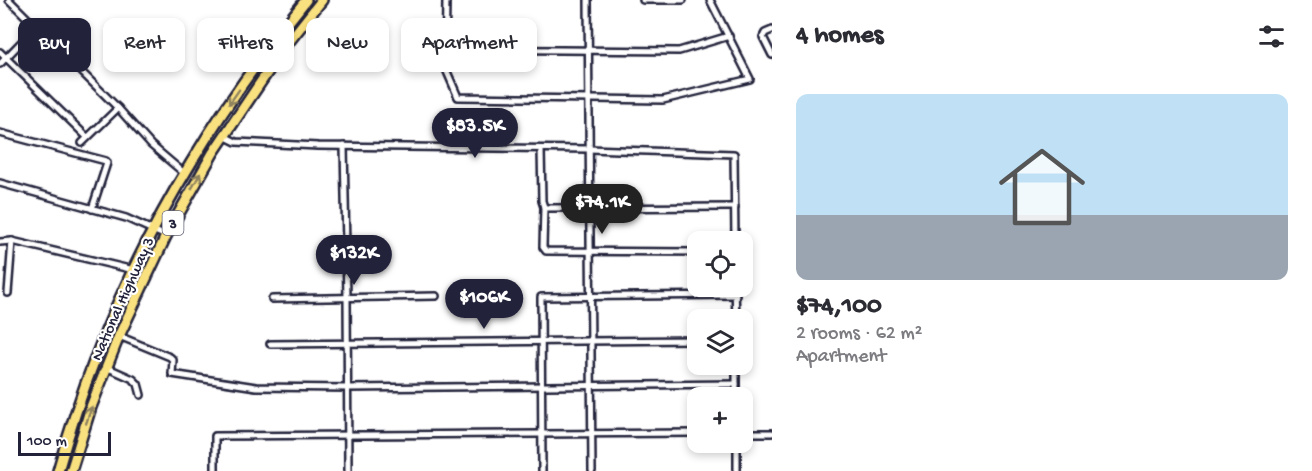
<!DOCTYPE html>
<meta charset="utf-8">
<style>
body{margin:0;font-family:"Gochi Hand",sans-serif;background:#f2f2f3;color:#2b2b33;height:100vh;display:flex;flex-direction:column;font-size:22px;white-space:nowrap}
*{box-sizing:border-box;margin:0}
p{font-size:20px;color:#7c7c81}
.icon{flex:none;width:33px;height:33px;fill:none;stroke:currentColor;stroke-width:2;stroke-linecap:round;stroke-linejoin:round}
.map{position:relative;flex:1;overflow:hidden}
.sheet{display:flex;flex-direction:column;background:#fff;width:540px}
.sheet>*{flex:none}
.hud{position:absolute;left:18px;top:18px;width:570px;height:54px;display:flex;gap:12px}
.buttons{position:absolute;left:687px;top:231px;display:grid;gap:12px}
.buttons a{display:grid;place-items:center;width:66px;height:66px;border-radius:12px;background:#fff;box-shadow:0 3px 9px #0003;font-size:30px}
.scale{position:absolute;left:18px;bottom:15px;width:93px;box-sizing:border-box;padding-left:6px;border:3px solid #22223b;border-top:0;font-size:16px;line-height:21px;white-space:nowrap;color:#22223b;-webkit-text-stroke:4px #fff;paint-order:stroke}
.price{position:absolute;translate:-50% -51px;padding:0 14px;border-radius:21px;background:#22223b;color:#fff;font-size:20px;line-height:39px;filter:drop-shadow(0 2px 3px #0008)}
.price::after{content:'';position:absolute;left:50%;top:36px;width:18px;height:14px;margin-left:-9px;background:inherit;clip-path:polygon(0 0,100% 0,50% 100%)}
.price.current{background:#222;color:#fff}
ul{padding:0;list-style:none}
li{display:grid;align-content:center;gap:12px;height:318px;padding:0 24px}
li span{display:grid;place-items:center;height:186px;border-radius:12px;color:#555}
li>.icon{margin-inline-start:auto}
span .icon{width:108px;height:108px;fill:#fffc;stroke-width:1}
li b{font-size:26px}
h2{display:flex;justify-content:space-between;align-items:center;height:72px;padding:0 24px;font-size:26px}
.pill{padding:0 21px;border-radius:12px;background:#fff;box-shadow:0 3px 9px #0003;font-size:21px;line-height:54px}
.pill.current{background:#22223b;color:#fff}
main{display:flex;flex:1;min-height:0}
.map>svg:first-child{display:block}
</style>
<main>
<div class="map">
<svg width="772" height="471" viewBox="0 0 772 471">
<rect width="100%" height="100%" fill="#fff"/>
<filter id="ink" filterUnits="userSpaceOnUse"><feTurbulence type="fractalNoise" baseFrequency=".0167" numOctaves="2"/><feDisplacementMap in="SourceGraphic" scale="12" xChannelSelector="R" yChannelSelector="G"/><feConvolveMatrix kernelMatrix="1 2 1 2 8 2 1 2 1" color-interpolation-filters="sRGB"/></filter>
<g filter="url(#ink)">
<g fill="none" stroke-linecap="round" stroke-linejoin="round">
<!-- street casing -->
<g stroke="#22223b" stroke-width="10">
<g id="street">
<path d="M9 0 118 108 151 145 184 173"/>
<path d="M446 0 445 67 458 97 663 100 750 79 710 0"/>
<path d="M588 0 592 471"/>
<path d="M643 0H683"/>
<path d="M772 30 765 33 763 37 772 55"/>
<path d="M445 49 679 51 729 36"/>
<path d="M0 52 87 137"/>
<path d="M0 64 36 27"/>
<path d="M0 133 106 161 107 163 92 209"/>
<path d="M224 136 236 142 318 146 589 149 734 154 735 242"/>
<path d="M82 143 118 108"/>
<path d="M344 146 347 297 348 471"/>
<path d="M541 149 542 201 544 207 547 208 735 207"/>
<path d="M0 183 126 218 166 236"/>
<path d="M544 207 543 247 546 251 698 252"/>
<path d="M0 242 12 241 134 270"/>
<path d="M735 286 736 320"/>
<path d="M8 293 12 241"/>
<path d="M272 299 436 296"/>
<path d="M119 336 170 357 173 360 172 374 256 387 348 388 736 384"/>
<path d="M270 344 698 340"/>
<path d="M736 364V398"/>
<path d="M106 367 133 379 138 384 141 395"/>
<path d="M742 433H772"/>
<path d="M737 442V471"/>
<path d="M215 471V436L698 433"/>
<path d="M542 471 541 297 736 295"/>
</g>
</g>
<!-- highway casing -->
<g stroke="#22223b" stroke-width="14">
<g id="highway">
<path d="M58 471C88 364 133 258 191 163 225 106 264 52 306 0"/>
<path d="M71 471 91 407 119 336 166 236 213 153 283 49 322 0"/>
</g>
</g>
<!-- street -->
<use href="#street" stroke="#fff" stroke-width="5"/>
<!-- highway -->
<use href="#highway" stroke="#fae180" stroke-width="9"/>
</g>
<!-- one-way arrows -->
<defs><path id="oneway-shaft" d="M-6 0H5M1.5-3L5.5 0L1.5 3" fill="none" stroke-width="1.6" stroke-linecap="round" stroke-linejoin="round" transform="scale(1.5)"/></defs>
<g stroke="#8e825e">
<use href="#oneway-shaft" transform="translate(234 97) rotate(125)"/>
<use href="#oneway-shaft" transform="translate(196 181) rotate(-60)"/>
<use href="#oneway-shaft" transform="translate(89 415) rotate(-71)"/>
</g>
</g>
<g text-anchor="middle" stroke-width="4.5" stroke-linejoin="round" paint-order="stroke">
<!-- shield labels -->
<rect fill="#fff" stroke="#646476" stroke-width="1.5" x="162.5" y="211" width="21" height="24" rx="4.5"/>
<g font-size="15" font-weight="bold" fill="#22223b">
<text x="173" y="228">3</text>
</g>
<!-- street labels -->
<g font-size="16" fill="#22223b" stroke="#fff">
<text transform="translate(121 298) rotate(-66)" y="6">National Highway 3</text>
</g>
</g>
</svg>
<div class="buttons">
<a><svg class="icon" aria-label="locate" viewBox="0 0 24 24"><circle cx="12" cy="12" r="6"/><path d="M12 2v4M12 18v4M2 12h4M18 12h4"/></svg></a>
<a><svg class="icon" aria-label="layers" viewBox="0 0 24 24"><path d="M12 4l9 5-9 5-9-5zM3 14l9 5 9-5"/></svg></a>
<a>+</a>
</div>
<div class="scale">100 m</div>
<b class="price" style="left:475px;top:159px">$83.5K</b>
<b class="price current" style="left:602px;top:235px">$74.1K</b>
<b class="price" style="left:354px;top:286px">$132K</b>
<b class="price" style="left:484px;top:330px">$106K</b>
<div class="hud">
<a class="pill current">Buy</a>
<a class="pill">Rent</a>
<a class="pill">Filters</a>
<a class="pill">New</a>
<a class="pill">Apartment</a>
</div>
</div>
<section class="sheet">
<h2>4 homes<svg class="icon" aria-label="filters" viewBox="0 0 24 24"><path d="M4 7h16M4 17h16"/><circle cx="9" cy="7" r="2"/><circle cx="15" cy="17" r="2"/></svg></h2>
<ul>
<li><span style="background:linear-gradient(#bfe0f5 65%,#9aa5b1 0)"><svg class="icon" aria-label="home" viewBox="0 0 24 24"><path d="M3 11l9-7 9 7M6 9v11h12V9"/></svg></span><div><b>$74,100</b><p>2 rooms · 62 m²</p><p>Apartment</p></div></li>
</ul>
</section>
</main>
